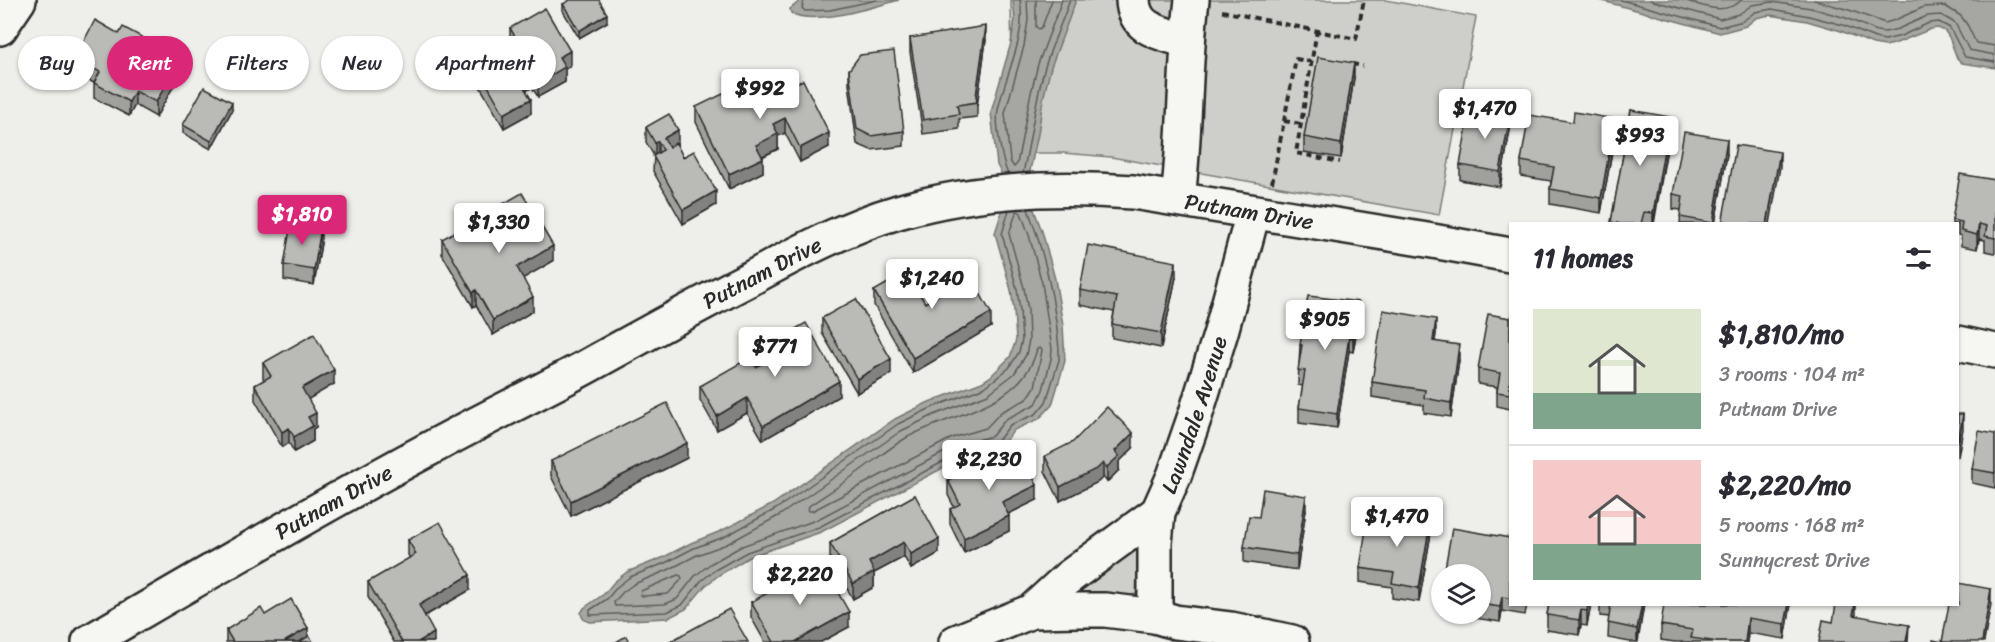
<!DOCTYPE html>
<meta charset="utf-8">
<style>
body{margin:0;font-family:Sriracha,sans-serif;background:#f7f7f7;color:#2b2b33;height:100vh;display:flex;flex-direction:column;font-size:22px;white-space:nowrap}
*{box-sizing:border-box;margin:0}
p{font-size:20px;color:#7c7c81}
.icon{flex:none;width:33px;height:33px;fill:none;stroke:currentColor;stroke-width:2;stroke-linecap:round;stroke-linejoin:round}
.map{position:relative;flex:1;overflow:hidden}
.sheet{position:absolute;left:1509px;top:222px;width:450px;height:384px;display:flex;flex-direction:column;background:#fff;border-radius:0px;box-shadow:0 2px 4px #0004}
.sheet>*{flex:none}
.hud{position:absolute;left:18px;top:36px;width:570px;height:54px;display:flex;gap:12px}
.controls{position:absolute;left:1431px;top:564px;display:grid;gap:12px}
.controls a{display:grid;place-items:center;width:60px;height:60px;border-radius:50%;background:#fff;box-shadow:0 2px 4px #0004;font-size:30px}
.price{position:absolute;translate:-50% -51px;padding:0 14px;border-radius:6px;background:#fff;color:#222;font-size:20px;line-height:39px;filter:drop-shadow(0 2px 3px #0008)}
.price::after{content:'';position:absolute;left:50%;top:36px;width:18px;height:14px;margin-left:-9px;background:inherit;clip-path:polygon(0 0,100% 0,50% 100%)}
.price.on{background:#db2777;color:#fff}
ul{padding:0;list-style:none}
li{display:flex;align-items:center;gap:18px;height:150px;padding:0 24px}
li+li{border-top:2px solid #e1e1e2}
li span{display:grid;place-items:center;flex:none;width:168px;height:120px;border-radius:0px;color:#555}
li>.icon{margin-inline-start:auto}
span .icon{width:72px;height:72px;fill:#fffc;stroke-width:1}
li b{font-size:26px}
h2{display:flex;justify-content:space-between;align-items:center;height:72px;padding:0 24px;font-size:26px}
.pill{padding:0 21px;border-radius:27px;background:#fff;box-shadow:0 2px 4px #0004;font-size:21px;line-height:54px}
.pill.on{background:#db2777;color:#fff}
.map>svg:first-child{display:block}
</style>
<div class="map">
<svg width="1995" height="642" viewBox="0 0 1995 642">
<rect width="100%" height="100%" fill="#eeeeea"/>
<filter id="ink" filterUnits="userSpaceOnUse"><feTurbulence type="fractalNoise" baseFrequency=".0167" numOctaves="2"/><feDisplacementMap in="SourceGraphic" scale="12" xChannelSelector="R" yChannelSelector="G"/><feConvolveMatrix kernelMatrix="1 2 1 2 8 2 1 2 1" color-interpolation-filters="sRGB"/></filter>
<g filter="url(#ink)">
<!-- green -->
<g fill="#cececa" stroke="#7c7c7a" stroke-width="1.5">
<path d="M1011 0H1386L1476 17 1439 215 1111 157 1063 153H1013Z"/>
<path d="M1133 550 1137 551 1138 553 1136 594 1132 595 1080 594 1081 588Z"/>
</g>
<!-- water -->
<g fill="#a6a6a3" stroke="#757573" stroke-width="1.5">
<path d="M801 0H899C874 7 814 26 791 13L790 9Z"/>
<path d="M1013 0H1076L1051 67 1043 99 1038 134 1029 175 1030 199 1042 231 1055 279 1063 325 1065 361 1052 405 1039 419 1014 430 1000 448 962 458 821 532 749 557 719 575 705 586 686 609 668 618 590 622C584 620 582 619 581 613L584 608 604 594 614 582 627 572 662 558 691 543 721 531 773 504 895 419 929 402 982 382 990 377 1010 357 1016 340 1014 311 1011 290 995 233 1003 208V177L997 165 991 112 1011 43 1015 19Z"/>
<path d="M1599 0H1995V68L1962 63 1957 58 1949 37 1945 31 1938 28 1931 29 1894 44 1885 46 1873 44 1841 31 1807 21 1770 15 1756 18 1746 26 1720 33Z"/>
</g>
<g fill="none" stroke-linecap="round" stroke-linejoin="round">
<!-- shore -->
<g stroke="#5c5c5b" stroke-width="1.5">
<path d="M804 0 802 8 805 11 830 10 877 0"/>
<path d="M1027 0 1028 20 1024 46 1005 113 1010 161 1014 167 1017 164 1030 97 1038 64 1062 0"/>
<path d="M1036 0V27L1039 29 1042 27 1052 0"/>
<path d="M1621 0 1720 27 1743 21 1755 12 1772 9 1809 16 1843 25 1875 38 1885 40 1901 36 1929 23 1939 22 1950 28 1965 57 1995 62"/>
<path d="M1650 0 1720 19 1739 14 1752 5 1772 2 1811 8 1846 18 1877 31 1885 32 1898 29 1927 16 1941 15 1955 23 1969 50 1995 55"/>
<path d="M1683 0C1705 6 1723 16 1742 0"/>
<path d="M1814 0 1849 10 1885 23 1895 20 1924 7 1945 6 1961 16 1968 26 1976 43 1995 46"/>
<path d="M1023 173C1031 138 1035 101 1045 67 1052 44 1062 22 1070 0"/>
<path d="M1008 174C1002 162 995 124 998 110 1005 74 1027 38 1020 0"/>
<path d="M1009 210 1002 234 1017 289 1020 311 1022 340 1019 352 1009 368 985 387 931 408 898 424 776 509 724 537 694 548 665 563 630 577 618 586 607 599 590 610V615L667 612 682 605 701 581 715 570 747 552 819 527 960 453 997 442 1010 425 1036 414 1046 402 1059 360V349C1055 301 1045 254 1028 209"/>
<path d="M1018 211 1021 213 1029 235 1042 283 1052 349 1051 359 1043 390 1036 404 1006 419 992 436 956 446 816 520 742 546 710 564 695 576 677 599 665 604 615 606 614 602 623 592 634 584 668 570 697 555 727 544 780 515 901 431 934 415 988 394 1014 374 1026 355 1029 340 1028 310 1024 288 1009 234 1016 213Z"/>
<path d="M1040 348 1042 350 1035 387 1027 399 1001 412 986 428 952 438 812 511H808L809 506C822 497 837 488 850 478 869 465 886 450 906 438 950 413 1023 407 1037 349Z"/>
<path d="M678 575 681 576 682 579 668 594 643 596 640 595 641 591Z"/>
</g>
<!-- minor casing -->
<g stroke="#2b2b2b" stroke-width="38">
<g id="minor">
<path d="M1133 0C1134 31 1163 33 1187 41"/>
<path d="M0 28 19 0"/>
<path d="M1178 199C1186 133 1184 66 1192 0"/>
<path d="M1958 343 1995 351"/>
<path d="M1032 611 1069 577 1158 512"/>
<path id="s1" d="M1155 616V543L1158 512 1174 476 1196 413 1221 332 1253 213"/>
<path id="s2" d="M89 642C201 577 313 511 427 450 480 421 534 395 586 367 642 336 698 305 755 276 801 251 847 227 898 212 973 190 1055 186 1133 192L1427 240 1510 255"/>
<path d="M956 642 1032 611 1079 610H1105L1155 616 1175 622 1231 629 1292 642"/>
</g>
</g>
<!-- path -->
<g stroke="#2b2b2b" stroke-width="4" stroke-dasharray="6 4.5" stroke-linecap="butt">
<path d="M1222 11 1356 39 1364 0"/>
<path d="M1317 30 1296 153 1340 162"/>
<path d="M1352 64 1363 66"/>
<path d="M1284 121 1301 124"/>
<path d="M1272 183 1296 59 1312 62"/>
</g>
<!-- minor -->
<use href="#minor" stroke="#f6f6f2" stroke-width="33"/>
</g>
<!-- wall -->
<g fill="#a0a09d" stroke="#2b2b2b" stroke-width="1.5">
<path d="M563 4 607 22 579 38 563 11Z"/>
<path d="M510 28 570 66 565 69V82L538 97 532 87 526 91 531 113 504 128 471 71V56L502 48 510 44Z"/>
<path d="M910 38 986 40 977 106V117L959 119V129L923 134 910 52Z"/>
<path d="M151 51 177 80 156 117 135 105 129 116 94 98V83L75 73V58Z"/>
<path d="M849 70 904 131V146L871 150 857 144 849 84Z"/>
<path d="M789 73 829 147 800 162 785 133 778 136V149L762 157 763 172 729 189 696 122V107L734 100Z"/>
<path d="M1354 78 1341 158 1304 152V137Z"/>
<path d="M232 110 211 149 183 133V125Z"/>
<path d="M1631 110 1670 131 1654 224H1611Z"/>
<path d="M646 127 678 144 677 145 683 157 716 205 683 224 653 171 654 156 646 142Z"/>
<path d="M1510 130 1500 187 1460 180V165Z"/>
<path d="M1615 134 1601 213 1550 204V189L1551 181 1521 176V161Z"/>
<path d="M1727 154 1715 224H1680L1681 210 1673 209V194Z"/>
<path d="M1995 180V253L1985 251V240L1979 239 1977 249 1961 246V236L1958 235V224H1952V220Z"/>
<path d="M442 239 553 261 523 278 533 311 493 335 476 305 473 307 442 254Z"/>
<path d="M321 243 314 285 284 280V265Z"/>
<path d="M1176 277 1161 348 1112 338V324L1114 312 1080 305V290Z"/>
<path d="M933 289 991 327 913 373 874 305V291L925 303 933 298Z"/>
<path d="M1359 317 1353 352 1349 351 1337 428 1299 423V408L1303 386 1298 385 1300 345Z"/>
<path d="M822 318 891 374 857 393 822 333Z"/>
<path d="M1510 318V409L1497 406V387L1478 384V369Z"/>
<path d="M1436 333 1435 342 1459 360 1451 417 1424 413V405L1372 397V382Z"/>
<path d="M767 345 839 396 763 440 747 413 717 430 700 400V386L756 367 767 361Z"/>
<path d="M263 363 334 384 308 399 316 427 313 429V441L294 452 289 443 282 447 255 400V385L264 380 263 378Z"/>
<path d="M1995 434V488L1972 483V469Z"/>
<path d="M1133 448 1119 462V470L1107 482 1103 477 1098 482 1060 501 1045 471V456Z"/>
<path d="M687 458 571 516 551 476V461Z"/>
<path d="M948 480 1037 500 1008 514 1009 531 964 553 950 524V509L954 507 948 495Z"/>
<path d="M915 495 939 553 911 569 904 557 874 573V587L853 599 830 558V543Z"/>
<path d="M1306 510 1297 570 1244 562V547L1259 517Z"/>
<path d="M1431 533 1419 602 1392 598V587L1360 582V568Z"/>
<path d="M1510 538V604H1527L1525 615 1502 611 1500 622 1449 614H1480V574Z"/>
<path d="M408 540 470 590 425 616 434 642H394L368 597V582L410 558 408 555Z"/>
<path d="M1442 590V612H1440V598Z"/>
<path d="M751 602 849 627 821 642H765L751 617Z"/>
<path d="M1549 604H1591L1587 626 1581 625 1579 635 1547 630V615Z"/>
<path d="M1600 604H1644L1638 642H1630L1608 638 1609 617 1600 616Z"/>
<path d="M1791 604 1785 639 1748 633 1747 642H1675L1661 640V625Z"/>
<path d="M265 615 308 636 313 642H226V630Z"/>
</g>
<!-- shaded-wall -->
<g fill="#828280" stroke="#2b2b2b" stroke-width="1.5">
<path d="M607 14V22L579 38V31Z"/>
<path d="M986 26V40L977 106 976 96Z"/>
<path d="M570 51V66L565 69V82L538 97V83L559 57Z"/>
<path d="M1354 63V78L1341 158V144Z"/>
<path d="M177 65V80L156 117V102Z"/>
<path d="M532 73V87L520 95V80Z"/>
<path d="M135 91V105L129 116V102Z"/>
<path d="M531 99V113L504 128V114Z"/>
<path d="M232 102V110L211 149V141Z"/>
<path d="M1510 116V130L1500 187V172Z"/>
<path d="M1670 117V131L1653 224V213Z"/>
<path d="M785 118V133L778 136V149L756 159V145L773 124Z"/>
<path d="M1615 119V134L1601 213V198Z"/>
<path d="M678 130V144L664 152V138Z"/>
<path d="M829 133V147L800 162V148Z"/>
<path d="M1727 139V154L1715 224H1713Z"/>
<path d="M658 141V156L655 158V143Z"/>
<path d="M1780 152V167L1770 224H1767Z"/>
<path d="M763 158V172L729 189V174Z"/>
<path d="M716 191V205L683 224V210Z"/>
<path d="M1979 224V239L1977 249V235Z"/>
<path d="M321 228V243L314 285V270Z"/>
<path d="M553 246V261L517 282V267Z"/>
<path d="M1176 262V277L1161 348V333Z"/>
<path d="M476 290V305L473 307V293Z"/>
<path d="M533 297V311L493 335V320Z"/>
<path d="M1359 302V317L1353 352V338Z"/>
<path d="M991 313V327L913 373V358Z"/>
<path d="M1436 319V333L1433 356V341Z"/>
<path d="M1349 337V351L1337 428V414Z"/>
<path d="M1459 345V360L1451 417V403Z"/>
<path d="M891 359V374L857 393V379Z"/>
<path d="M334 370V384L302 403V388Z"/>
<path d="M839 381V396L763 440V426Z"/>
<path d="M747 398V413L717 430V416Z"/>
<path d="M316 413V427L313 429V441L294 452V437L308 417Z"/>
<path d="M1963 414V429L1958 457V443Z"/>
<path d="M289 428V443L282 447V432Z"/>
<path d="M1133 433V448L1119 462V470L1107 482V467L1115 451Z"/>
<path d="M687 443V458L571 516V501Z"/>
<path d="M1103 463V477L1098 482 1060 501V487Z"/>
<path d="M1037 485V500L1002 517V502Z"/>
<path d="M1306 496V510L1297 570V555Z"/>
<path d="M1009 516V531L964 553V538Z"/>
<path d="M1431 518V533L1419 602V588Z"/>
<path d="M939 539V553L911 569V554Z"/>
<path d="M904 542V557L874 573V587L853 599V584L869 562Z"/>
<path d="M470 575V590L419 619V605Z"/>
<path d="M1991 589V604L1984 642H1982Z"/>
<path d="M1502 597V611L1500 622V607Z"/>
<path d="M1588 604H1591L1587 626V611Z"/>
<path d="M1642 604H1644L1637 642V629Z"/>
<path d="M1789 604H1791L1785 639V624Z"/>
<path d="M1855 604H1856V616L1853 615Z"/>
<path d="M1581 610V625L1579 635V620Z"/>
<path d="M849 612V627L821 642H795Z"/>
<path d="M1748 618V633L1747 642H1745Z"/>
<path d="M1909 625 1908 642H1906Z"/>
<path d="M308 628V642H284Z"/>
<path d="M434 633V642H418Z"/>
</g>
<!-- building -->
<g fill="#babab7" stroke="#2b2b2b" stroke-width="1.5">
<path d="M570 0H599L607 14 579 31 563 4Z"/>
<path d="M545 8 570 51 559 57 565 67 538 83 532 73 520 80 531 99 504 114 471 56 498 41 502 48 517 40 510 28Z"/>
<path d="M95 20 119 34 123 27 151 42 148 49 177 65 156 102 135 91 129 102 94 83 100 72 75 58Z"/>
<path d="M986 26 976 96 977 102 957 105 959 114 923 120 910 38Z"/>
<path d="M894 51 904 131 871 136 857 129 849 70 860 55Z"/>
<path d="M1318 57 1354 63 1341 144 1304 137Z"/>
<path d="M789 73 794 84 803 80 829 133 800 148 785 118 773 124 778 134 756 145 763 158 729 174 696 107 729 91 734 100Z"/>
<path d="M204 87 232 102 211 141 183 125Z"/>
<path d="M1470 109 1510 116 1500 172 1460 165Z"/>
<path d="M1631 110 1670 117 1653 213 1644 212 1641 224H1621L1611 222Z"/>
<path d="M1574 112 1615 119 1601 198 1550 189 1554 167 1521 161 1529 115 1573 122Z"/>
<path d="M669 114 678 130 664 138 669 147 676 143 683 157 694 151 716 191 683 210 653 156 663 150 658 141 655 143 646 127Z"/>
<path d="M1684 132 1727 139 1713 223 1680 217 1683 196 1673 194Z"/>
<path d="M1736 145 1780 152 1767 224H1722Z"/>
<path d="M1960 174 1995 180V238L1985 236 1987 226 1979 224 1977 235 1961 231 1962 222 1952 220Z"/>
<path d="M522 193 553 246 517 267 533 297 493 320 476 290 473 293 442 239Z"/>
<path d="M291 223 321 228 314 270 284 265Z"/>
<path d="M1088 245 1176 262 1161 333 1112 324 1117 297 1080 290Z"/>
<path d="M967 270 991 313 913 358 874 291 907 272 925 303 937 296 933 289Z"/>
<path d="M1308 296 1359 302 1353 338 1349 337 1337 414 1299 408 1305 371 1298 370 1302 345H1300Z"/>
<path d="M856 299 891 359 857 379 822 318Z"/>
<path d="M1383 310 1436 319 1433 341 1459 345 1451 403 1424 398 1425 390 1372 382Z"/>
<path d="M1488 314 1510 318V394L1497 392 1500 373 1478 369Z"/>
<path d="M806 323 839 381 763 426 747 398 717 416 700 386 751 357 756 367 774 357 767 345Z"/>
<path d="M314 334 334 370 302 388 316 413 308 417 313 426 294 437 289 428 282 432 255 385 271 376 263 363Z"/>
<path d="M667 403 687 443 571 501 551 461Z"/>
<path d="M1107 407 1133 433 1115 451 1119 456 1107 467 1103 463 1098 468 1060 487 1045 456 1073 442Z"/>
<path d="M1958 414H1963L1958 443Z"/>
<path d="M1979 431 1995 434V473L1972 469Z"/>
<path d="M1017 446 1037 485 1002 502 1009 516 964 538 950 509 960 504 948 480Z"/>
<path d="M1263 489 1306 496 1297 555 1244 547 1249 516 1259 517Z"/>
<path d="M915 495 939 539 911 554 904 542 869 562 874 572 853 584 830 543Z"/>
<path d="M1403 514 1431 518 1419 588 1392 583 1394 573 1360 568 1368 516 1402 521Z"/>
<path d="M440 522 470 575 419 605 434 633 418 642H402L368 582 416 554 408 540Z"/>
<path d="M1452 528 1510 538V598L1502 597 1500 607 1480 604V574H1444Z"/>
<path d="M821 563 849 612 795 642H774L751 602Z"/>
<path d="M1958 583 1991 589 1982 642H1933V640L1942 642 1949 604H1958Z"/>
<path d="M291 599 308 628 284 642H233L226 630 261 608 265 615Z"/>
<path d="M1549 604H1588L1587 611 1581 610 1579 620 1547 615Z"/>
<path d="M1611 604H1642L1637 629 1608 623Z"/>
<path d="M1664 604H1789L1785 624 1748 618 1745 642H1718L1691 638 1693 630 1661 625Z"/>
<path d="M1836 604H1855L1853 615 1909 625 1906 642H1819L1823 620 1833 622Z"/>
<path d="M729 609 748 642H669Z"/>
<path d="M309 636 313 642H299Z"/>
<path d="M626 636 629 642H616Z"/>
</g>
</g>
<g text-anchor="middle" stroke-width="5" stroke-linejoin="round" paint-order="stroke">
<!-- street labels -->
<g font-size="22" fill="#2b2b2b" stroke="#f6f6f2">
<text dy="8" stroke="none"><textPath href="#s2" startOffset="1272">Putnam Drive</textPath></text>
<text dy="8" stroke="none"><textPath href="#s2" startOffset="768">Putnam Drive</textPath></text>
<text dy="8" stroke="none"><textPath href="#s1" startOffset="208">Lawndale Avenue</textPath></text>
<text dy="8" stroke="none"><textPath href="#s2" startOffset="282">Putnam Drive</textPath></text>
</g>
</g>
</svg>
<div class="controls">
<a><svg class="icon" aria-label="layers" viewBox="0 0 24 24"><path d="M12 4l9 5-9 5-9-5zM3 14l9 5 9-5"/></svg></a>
</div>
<b class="price" style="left:760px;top:120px">$992</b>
<b class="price" style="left:1485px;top:140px">$1,470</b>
<b class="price" style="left:1640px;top:167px">$993</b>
<b class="price on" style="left:302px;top:246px">$1,810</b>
<b class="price" style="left:499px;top:254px">$1,330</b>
<b class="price" style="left:932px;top:310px">$1,240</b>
<b class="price" style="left:1325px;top:351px">$905</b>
<b class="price" style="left:775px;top:378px">$771</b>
<b class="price" style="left:989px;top:491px">$2,230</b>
<b class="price" style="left:1397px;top:548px">$1,470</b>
<b class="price" style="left:800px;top:606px">$2,220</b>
<div class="hud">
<a class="pill">Buy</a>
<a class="pill on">Rent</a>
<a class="pill">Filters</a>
<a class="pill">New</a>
<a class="pill">Apartment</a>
</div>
<section class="sheet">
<h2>11 homes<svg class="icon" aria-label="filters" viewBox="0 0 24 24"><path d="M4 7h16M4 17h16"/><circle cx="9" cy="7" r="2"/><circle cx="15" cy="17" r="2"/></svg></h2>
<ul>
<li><span style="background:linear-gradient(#dfe7d0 70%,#7fa58c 0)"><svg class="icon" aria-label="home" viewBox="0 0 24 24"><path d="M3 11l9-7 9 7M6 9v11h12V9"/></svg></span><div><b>$1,810/mo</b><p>3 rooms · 104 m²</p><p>Putnam Drive</p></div></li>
<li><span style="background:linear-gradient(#f6c9c9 70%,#7fa58c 0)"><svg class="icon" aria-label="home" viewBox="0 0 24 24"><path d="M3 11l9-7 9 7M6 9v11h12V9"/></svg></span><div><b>$2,220/mo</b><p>5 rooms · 168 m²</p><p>Sunnycrest Drive</p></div></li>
</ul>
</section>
</div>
